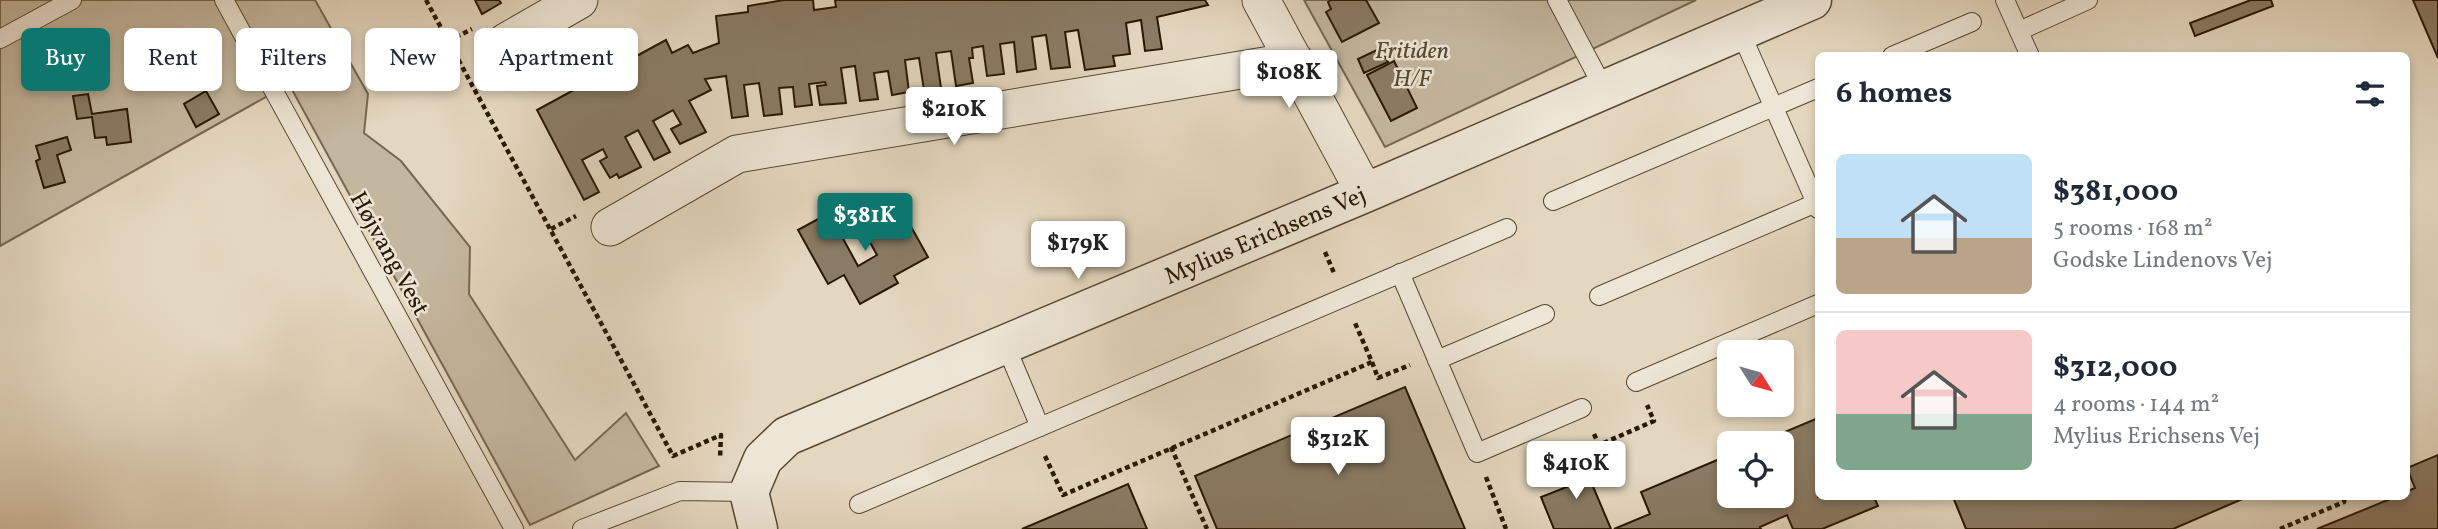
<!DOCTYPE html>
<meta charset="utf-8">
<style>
body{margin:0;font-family:Vollkorn,serif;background:#f2f2f3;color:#1f2937;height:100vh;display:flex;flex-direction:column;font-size:26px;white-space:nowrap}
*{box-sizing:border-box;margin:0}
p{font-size:23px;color:#747a83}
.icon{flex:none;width:38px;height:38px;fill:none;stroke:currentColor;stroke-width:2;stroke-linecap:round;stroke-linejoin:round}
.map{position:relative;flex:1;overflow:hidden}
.sheet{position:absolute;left:1815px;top:52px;width:595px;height:448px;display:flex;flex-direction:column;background:#fff;border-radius:10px;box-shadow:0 4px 10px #0003}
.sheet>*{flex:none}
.top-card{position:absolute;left:21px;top:28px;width:665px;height:63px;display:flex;gap:14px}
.needle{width:46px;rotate:127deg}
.fabs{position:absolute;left:1717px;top:340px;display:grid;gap:14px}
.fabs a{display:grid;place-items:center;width:77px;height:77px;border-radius:10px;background:#fff;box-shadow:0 4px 10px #0003;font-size:35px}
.price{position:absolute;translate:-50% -60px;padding:0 16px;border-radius:7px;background:#fff;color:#222;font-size:23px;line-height:46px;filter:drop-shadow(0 2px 4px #0008)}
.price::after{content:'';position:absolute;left:50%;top:42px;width:21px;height:16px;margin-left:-10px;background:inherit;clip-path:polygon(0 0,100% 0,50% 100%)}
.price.on{background:#0f766e;color:#fff}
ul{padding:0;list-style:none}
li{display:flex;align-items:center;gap:21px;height:175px;padding:0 21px}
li+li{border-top:2px solid #e0e1e3}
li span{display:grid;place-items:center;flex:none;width:196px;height:140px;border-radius:10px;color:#555}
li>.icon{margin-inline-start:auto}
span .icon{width:84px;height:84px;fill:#fffc;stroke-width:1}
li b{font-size:30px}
h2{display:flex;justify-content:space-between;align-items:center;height:84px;padding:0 21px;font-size:30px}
.chip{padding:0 24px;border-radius:10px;background:#fff;box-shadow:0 4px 10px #0003;font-size:24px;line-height:63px}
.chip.on{background:#0f766e;color:#fff}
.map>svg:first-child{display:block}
</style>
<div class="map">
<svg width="2438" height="529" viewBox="0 0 2438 529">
<rect width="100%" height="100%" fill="#e4d7bf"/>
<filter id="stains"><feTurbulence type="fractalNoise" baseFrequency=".00286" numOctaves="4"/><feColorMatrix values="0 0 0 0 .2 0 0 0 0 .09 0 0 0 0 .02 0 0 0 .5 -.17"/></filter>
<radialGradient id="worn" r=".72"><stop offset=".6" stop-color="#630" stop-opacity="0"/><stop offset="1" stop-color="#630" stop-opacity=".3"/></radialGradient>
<!-- green -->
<g fill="#c4b79f" stroke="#766850" stroke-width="2">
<path d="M0 0H315L368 94 364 133 401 161 470 247 469 294 575 460 626 413 659 466 530 525 289 84 0 246Z"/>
<path d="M1304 0H1696L1385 147Z"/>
</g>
<!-- building -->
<g fill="#8a7b64" stroke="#291802" stroke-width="2">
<path d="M475 0H499L501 3 482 14Z"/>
<path d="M784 0H813L814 10 836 7 835 0H1205L1208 5 1157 17 1162 49 1145 51 1141 20 1126 23 1130 54 1113 56 1115 66 1085 70 1078 30 1065 32 1070 67 1051 69 1046 35 1032 37 1036 69 1017 72 1014 42 1000 44 1004 74 987 76 983 46 972 48 973 58H969L973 83 956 86 951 51 936 53 941 88 924 90 919 58 905 60 909 92 892 95 888 71 874 73 878 99 860 101 855 66 841 68 846 103 820 105 817 86 826 85 825 82 809 84 812 105 795 107 793 87 779 88 782 114 764 116 759 83 744 85 748 116 732 118 726 76 705 79 711 90 689 101 706 132 680 144 671 129 681 124 673 110 653 121 670 152 654 160 638 130 625 137 641 167 619 178 617 174 610 178 600 161 607 157 603 149 582 160 599 192 584 200 537 110 666 40 672 53 688 45 693 53 719 43 716 16 748 12V6Z"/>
<path d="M1331 0H1366L1379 23 1342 42 1326 12 1331 9 1328 2Z"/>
<path d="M2251 0H2271L2273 6 2195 36 2190 23Z"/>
<path d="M2413 0H2438V58Z"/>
<path d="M1381 48 1388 62 1364 73 1358 59Z"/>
<path d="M1394 61 1417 108 1391 121 1367 75Z"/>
<path d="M206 91 219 114 196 127 184 104Z"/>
<path d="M88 94 92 114 127 109 131 142 107 145 106 137 95 138 92 117 77 119 73 96Z"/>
<path d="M67 137 71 150 57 155 65 182 44 188 36 161 40 159 36 146Z"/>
<path d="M900 207 928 257 894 276 898 283 860 304 844 275 828 284 798 230 829 213 858 266 877 255 862 228Z"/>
<path d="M1405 387 1465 529H1217L1195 476Z"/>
<path d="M1818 418V497H1874L1878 506 1822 529H1793L1787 515 1760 527 1761 529H1614L1650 514 1641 492 1729 455V495H1782V443H1759Z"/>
<path d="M1578 451 1611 529H1554L1541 497 1572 485 1561 459Z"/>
<path d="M2438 455V529H2317L2395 497H2406V492L2415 488 2407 468Z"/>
<path d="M1128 484 1147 529H1022Z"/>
<path d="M1953 497H2247L2173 529H1966Z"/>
</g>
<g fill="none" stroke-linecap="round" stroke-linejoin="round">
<!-- service casing -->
<g stroke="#584831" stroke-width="20">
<g id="service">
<path d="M224 0 514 529"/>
<path d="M1557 0 1604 89"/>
<path d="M2005 0 2030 56"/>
<path d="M1740 31 1816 203 1818 201"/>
<path d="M2019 31 2088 0"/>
<path d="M0 39 72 0"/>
<path d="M1892 56 1972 22"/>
<path d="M1553 201 1818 88"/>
<path d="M1400 273 1477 453 1582 408"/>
<path d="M1599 296 1816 203 1818 209"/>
<path d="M1005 344 1040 427"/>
<path d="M1437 360 1545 314"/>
<path d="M1636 382 1818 304"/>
<path d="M859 504 1507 228"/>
<path d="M582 529 680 491 749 492"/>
</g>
</g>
<!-- minor casing -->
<g stroke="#584831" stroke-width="39">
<g id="minor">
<path d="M1261 0 1365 193"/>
<path d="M506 42 579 0"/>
<path d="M610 227 737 154 1295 61"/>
</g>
</g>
<!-- tertiary casing -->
<g stroke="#584831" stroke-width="41">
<path id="tertiary" d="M758 529 749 492 763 459 787 436 1365 193 1812 0"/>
</g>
<!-- path -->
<g stroke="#291802" stroke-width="4.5" stroke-dasharray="5 3.5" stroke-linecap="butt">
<path d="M426 0 673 456 721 435 720 458"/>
<path d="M448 41 472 29"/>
<path d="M551 229 576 216"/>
<path d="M1325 252 1334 273"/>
<path d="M1372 362 1378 378 1410 365"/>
<path d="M1594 434 1599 445 1654 421 1647 405"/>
<path d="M1171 447 1207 529"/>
<path d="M1045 456 1063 495 1372 362 1355 323"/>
<path d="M1486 477 1506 529"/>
<path d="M2280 529 2344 502 2345 497"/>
</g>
<!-- service -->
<use href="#service" stroke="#ede5d5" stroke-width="18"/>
<!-- minor -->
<use href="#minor" stroke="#ede5d5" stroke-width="37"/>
<!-- tertiary -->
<use href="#tertiary" stroke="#ede5d5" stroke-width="38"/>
</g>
<g text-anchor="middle" stroke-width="5" stroke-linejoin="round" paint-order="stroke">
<!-- park labels -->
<g font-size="24" font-style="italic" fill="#584831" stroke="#ede5d5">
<text x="1412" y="58">Fritiden<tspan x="1412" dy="28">H/F</tspan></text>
</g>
<!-- street labels -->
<g font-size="24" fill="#291802" stroke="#ede5d5">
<text transform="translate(1265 235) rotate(-23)" y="8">Mylius Erichsens Vej</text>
<text transform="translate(390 253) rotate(61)" y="8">Højvang Vest</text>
</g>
</g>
<rect width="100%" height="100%" filter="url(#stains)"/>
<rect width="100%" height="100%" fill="url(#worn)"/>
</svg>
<div class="fabs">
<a><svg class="needle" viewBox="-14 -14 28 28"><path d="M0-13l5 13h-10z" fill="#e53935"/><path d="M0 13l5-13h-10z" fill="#747a83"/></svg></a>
<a><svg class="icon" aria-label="locate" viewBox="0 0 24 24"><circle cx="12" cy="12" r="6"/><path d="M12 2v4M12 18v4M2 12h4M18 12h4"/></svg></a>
</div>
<b class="price" style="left:1289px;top:110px">$108K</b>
<b class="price" style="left:954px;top:147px">$210K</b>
<b class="price on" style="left:865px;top:253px">$381K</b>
<b class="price" style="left:1078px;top:281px">$179K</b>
<b class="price" style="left:1338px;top:477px">$312K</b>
<b class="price" style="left:1576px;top:501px">$410K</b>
<div class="top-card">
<a class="chip on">Buy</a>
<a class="chip">Rent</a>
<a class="chip">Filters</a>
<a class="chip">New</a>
<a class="chip">Apartment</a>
</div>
<section class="sheet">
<h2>6 homes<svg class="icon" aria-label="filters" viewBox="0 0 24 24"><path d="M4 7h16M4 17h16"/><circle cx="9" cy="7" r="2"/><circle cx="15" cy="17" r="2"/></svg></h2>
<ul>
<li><span style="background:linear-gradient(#bfe0f5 60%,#b9a48a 0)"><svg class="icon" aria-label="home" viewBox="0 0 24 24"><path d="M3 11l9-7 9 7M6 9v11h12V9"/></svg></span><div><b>$381,000</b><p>5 rooms · 168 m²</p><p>Godske Lindenovs Vej</p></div></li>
<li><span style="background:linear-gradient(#f6c9c9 60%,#7fa58c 0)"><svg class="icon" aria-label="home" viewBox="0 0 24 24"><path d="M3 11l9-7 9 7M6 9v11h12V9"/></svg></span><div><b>$312,000</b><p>4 rooms · 144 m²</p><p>Mylius Erichsens Vej</p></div></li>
</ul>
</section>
</div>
